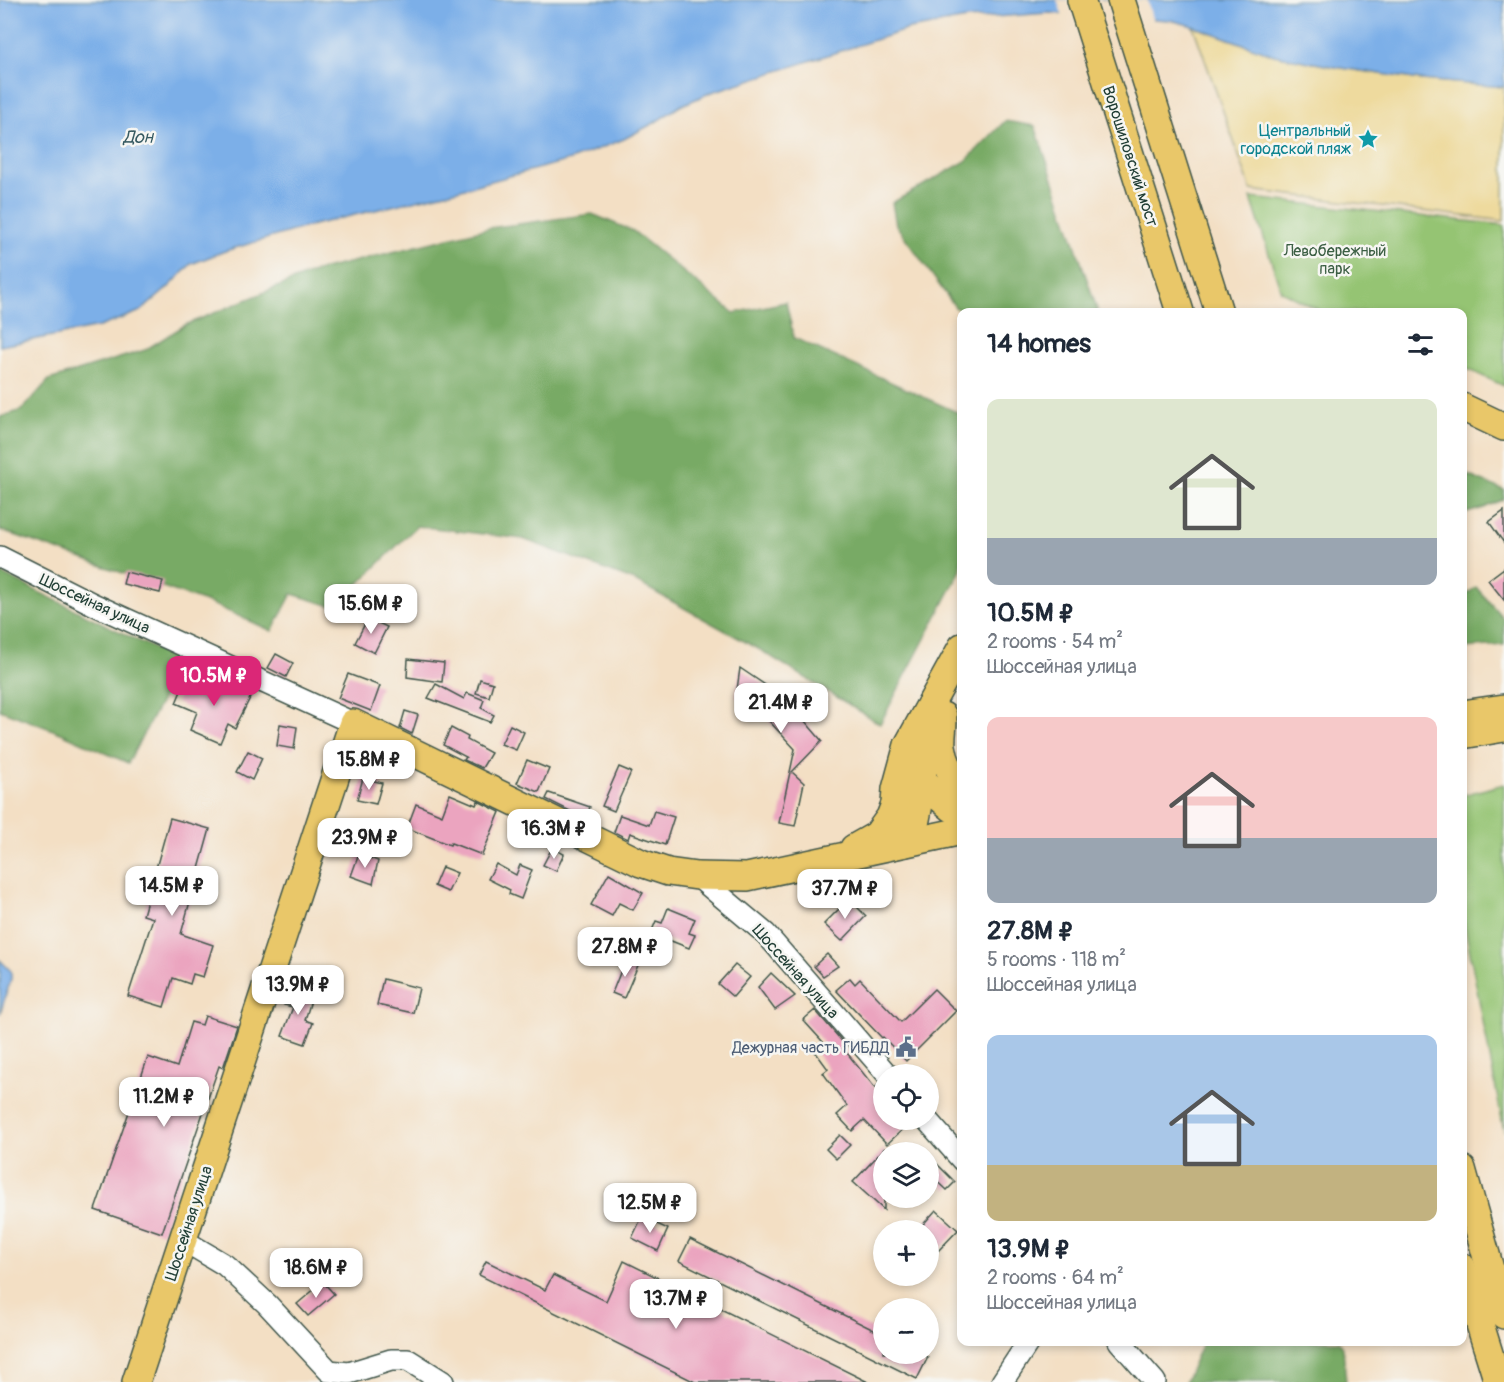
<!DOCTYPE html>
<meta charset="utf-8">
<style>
body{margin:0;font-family:Pangolin,sans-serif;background:#f6f6f7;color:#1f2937;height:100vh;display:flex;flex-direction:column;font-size:22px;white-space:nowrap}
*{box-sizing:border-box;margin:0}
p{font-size:20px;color:#747a83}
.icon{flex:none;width:33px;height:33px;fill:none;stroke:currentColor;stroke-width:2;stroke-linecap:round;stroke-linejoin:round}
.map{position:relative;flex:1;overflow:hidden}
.sheet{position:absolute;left:957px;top:308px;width:510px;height:1038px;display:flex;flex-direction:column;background:#fff;border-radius:12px;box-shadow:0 3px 9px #0003}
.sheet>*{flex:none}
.controls{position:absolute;left:873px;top:1064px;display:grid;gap:12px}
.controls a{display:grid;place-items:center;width:66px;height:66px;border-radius:50%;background:#fff;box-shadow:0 3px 9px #0003;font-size:30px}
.price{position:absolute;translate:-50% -51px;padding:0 14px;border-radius:12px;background:#fff;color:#222;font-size:20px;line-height:39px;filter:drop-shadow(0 2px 3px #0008)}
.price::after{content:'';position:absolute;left:50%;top:36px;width:18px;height:14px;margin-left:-9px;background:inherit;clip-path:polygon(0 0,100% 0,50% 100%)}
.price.on{background:#db2777;color:#fff}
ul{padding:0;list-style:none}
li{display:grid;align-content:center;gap:12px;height:318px;padding:0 30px}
li span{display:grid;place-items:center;height:186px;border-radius:12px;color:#555}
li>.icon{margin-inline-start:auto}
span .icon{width:108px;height:108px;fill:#fffc;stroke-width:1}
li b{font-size:26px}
h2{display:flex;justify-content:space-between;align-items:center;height:72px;padding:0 30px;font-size:26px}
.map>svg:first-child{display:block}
</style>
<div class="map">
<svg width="1504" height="1382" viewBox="0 0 1504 1382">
<rect width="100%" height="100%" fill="#f6f6f2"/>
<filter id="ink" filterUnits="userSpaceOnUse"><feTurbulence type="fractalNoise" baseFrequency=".0167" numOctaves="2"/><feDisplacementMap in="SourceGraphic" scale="12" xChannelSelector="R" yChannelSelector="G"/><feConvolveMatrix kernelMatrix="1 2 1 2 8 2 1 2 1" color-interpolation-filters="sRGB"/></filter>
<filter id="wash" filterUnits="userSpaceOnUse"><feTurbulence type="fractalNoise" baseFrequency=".008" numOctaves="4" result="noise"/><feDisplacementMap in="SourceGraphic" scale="24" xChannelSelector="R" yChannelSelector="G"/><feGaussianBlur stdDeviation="1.35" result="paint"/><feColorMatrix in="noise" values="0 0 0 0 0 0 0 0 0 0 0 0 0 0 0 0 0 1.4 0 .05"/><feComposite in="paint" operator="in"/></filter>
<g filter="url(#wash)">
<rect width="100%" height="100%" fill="#f3dfc4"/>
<!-- green -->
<g fill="#95c473" stroke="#5a8054" stroke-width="1.5">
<path d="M1251 198 1504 225V386L1463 367 1462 312H1323L1281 291Z"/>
<path d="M1504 784V1131L1463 917V795Z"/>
</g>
<!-- forest -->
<g fill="#78aa65" stroke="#4c744c" stroke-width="1.5">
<path d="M1005 121 1035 126 1098 312H962L955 307 896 225 892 203 966 161Z"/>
<path d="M592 214 633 231 734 313 786 302 794 338 961 414V570L880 724 762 651 635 581 523 539 417 526 335 607 292 594 272 631 214 605 0 530V417L22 410 49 380 145 350 185 325 316 271 489 228Z"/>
<path d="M1462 473 1504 490V499L1484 508 1463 514Z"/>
<path d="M0 573 182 662 128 763 61 733 0 710Z"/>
<path d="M1476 587 1504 619V645L1463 648V597Z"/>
<path d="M1203 1341H1339L1343 1348 1346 1382H1185Z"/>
</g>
<!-- sand -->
<path fill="#eeda9e" stroke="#868c69" stroke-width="1.5" d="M1193 26 1274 55 1335 67 1421 80 1504 87V221L1251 190Z"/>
<!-- water -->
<g fill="#7bafe8" stroke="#4d768e" stroke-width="1.5">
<path d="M0 0H1504V87L1421 80 1335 67 1274 55 1193 26 1170 20 1048 13 967 19 909 29 712 92 680 106 654 123 624 139 570 160 450 192 313 225 225 251 191 264 169 287 141 311 99 327 0 346Z"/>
<path d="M0 960 11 971V979L0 1014Z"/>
</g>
<!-- pier -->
<path fill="#f3dfc4" d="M1057 0H1147L1153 22 1063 16Z"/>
<g id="blocks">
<!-- building -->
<g fill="#eba4bf">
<path d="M1504 511V543L1489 522Z"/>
<path d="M1504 568V600L1488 580Z"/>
<path d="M126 572 163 581 160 593 123 584Z"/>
<path d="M368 618 387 627 374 653 355 643Z"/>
<path d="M276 654 293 663 286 677 268 668Z"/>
<path d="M408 659 444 663 442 682 407 677Z"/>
<path d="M740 668 786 699 822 741 792 772 804 783 795 826 779 823 795 749 770 722 736 697Z"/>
<path d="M348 674 380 686 371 711 338 698Z"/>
<path d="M186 679 208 689 212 680 237 691 240 685 253 692 235 728 228 724 220 743 190 730 197 712 176 703Z"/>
<path d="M480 679 493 683 489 697 476 693Z"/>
<path d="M436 684 464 699 467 693 484 700 481 708 494 715 490 722 428 698Z"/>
<path d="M405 711 418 715 412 734 400 728Z"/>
<path d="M280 724 297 727 294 749 277 746Z"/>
<path d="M510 725 524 732 516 750 501 744Z"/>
<path d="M451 728 468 737 467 740 491 753 482 768 464 760 466 757 443 745Z"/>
<path d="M248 751 262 758 252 780 237 772Z"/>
<path d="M527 760 549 769 539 792 517 783Z"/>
<path d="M619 767 631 772 614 811 602 806Z"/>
<path d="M363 778 382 783 376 804 357 800Z"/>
<path d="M549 793 590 807 586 819 546 799Z"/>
<path d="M450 794 476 805 478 801 500 812 482 855 451 843 450 845 407 828 416 804 442 815Z"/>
<path d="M654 811 674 817 665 845 630 833 628 839 614 832 620 815 649 825Z"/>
<path d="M170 818 210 829 181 934 213 945 203 977 193 974 190 984 173 978 164 1007 128 996 153 918 143 915Z"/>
<path d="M341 823 367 831 366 833 374 837 371 848 336 837Z"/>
<path d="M552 848 564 854 556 871 543 865Z"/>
<path d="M359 854 378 861 373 884 351 876Z"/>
<path d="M496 864 516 875 520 865 532 870 521 899 509 894 510 890 488 879Z"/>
<path d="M442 867 457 873 448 892 434 886Z"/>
<path d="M609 873 643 893 633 910 619 903 612 916 591 905Z"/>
<path d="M849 899 866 916 842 941 824 924Z"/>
<path d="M668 908 695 919 689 933 695 935 689 948 651 933 656 921 662 923Z"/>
<path d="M827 954 838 966 823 976 814 966Z"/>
<path d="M626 958 639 963 624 998 612 993Z"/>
<path d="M735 965 750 977 733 997 718 984Z"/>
<path d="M771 973 795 996 775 1010 758 987Z"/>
<path d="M850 978 855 984 860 979 901 1022 934 989 956 1011 906 1061 883 1037 882 1038 836 990Z"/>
<path d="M383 979 419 988 413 1013 377 1005Z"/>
<path d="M289 987 313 994 305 1020 313 1023 305 1044 282 1036 293 1007 284 1005Z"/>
<path d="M815 1010 846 1046 843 1048 875 1088 879 1084 884 1086V1119H914L887 1144 864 1120 852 1131 837 1115 847 1106 823 1073 828 1069 814 1050 823 1042 803 1020Z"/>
<path d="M205 1016 237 1026 223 1068 219 1066 162 1233 95 1210 148 1057 177 1067 191 1022 202 1025Z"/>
<path d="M840 1135 850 1145 836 1159 826 1149Z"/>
<path d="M884 1149V1210L853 1182Z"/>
<path d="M937 1164 955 1182 947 1190 928 1172Z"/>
<path d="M936 1210 958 1230 936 1253 928 1247V1230H918Z"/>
<path d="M642 1217 668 1229 658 1251 632 1238Z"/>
<path d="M690 1239 884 1335V1353H920L928 1357 917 1379 679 1261Z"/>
<path d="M486 1261 545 1290 553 1275 606 1301 624 1261 868 1382H695L479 1275Z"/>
<path d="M323 1282 334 1294 308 1316 297 1304Z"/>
</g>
</g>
</g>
<g filter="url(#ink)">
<use href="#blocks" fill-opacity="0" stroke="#3f554a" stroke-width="1.5"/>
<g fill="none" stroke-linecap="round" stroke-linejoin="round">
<!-- minor casing -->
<g stroke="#3f554a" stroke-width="24">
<g id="minor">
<path d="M0 557 93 604 353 723"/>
<path d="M697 876 766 934 887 1074"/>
<path d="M926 1119 962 1160"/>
<path d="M183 1240 225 1265 267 1304 329 1371 349 1373 391 1360H408L443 1382"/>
<path d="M1119 1341 1155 1382"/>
<path d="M1002 1382 1029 1341"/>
</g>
</g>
<!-- major casing -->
<g stroke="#3f554a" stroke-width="30">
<g id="major">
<path d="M1081 0 1180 312"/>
<path d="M1121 0 1219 312"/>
<path d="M1462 407 1504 427"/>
<path d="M1462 714 1504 708"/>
<path d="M943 721C943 729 941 738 942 746 944 760 951 777 962 786"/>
<path d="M1462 735 1504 728"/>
<path d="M919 768 921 778 939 797 952 808 962 814"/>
<path d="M905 843 915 824 919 804 921 778 931 738 943 716"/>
<path d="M854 848 877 835 890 817 895 804 896 789 908 745 962 647"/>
<path d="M1462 1169 1494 1283 1504 1315"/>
<path d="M1462 1267 1498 1382"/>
<path d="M136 1382 353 723 641 863 668 872 697 876 747 877 962 831"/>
</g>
</g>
<!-- minor -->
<use href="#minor" stroke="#fff" stroke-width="21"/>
<!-- major -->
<use href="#major" stroke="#e9c769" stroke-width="27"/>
</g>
</g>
<!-- icons -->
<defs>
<g id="sight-bare" transform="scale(1.62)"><path d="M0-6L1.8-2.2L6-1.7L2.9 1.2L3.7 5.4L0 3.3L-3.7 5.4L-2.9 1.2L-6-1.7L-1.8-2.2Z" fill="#0f9aa8" stroke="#f6f6f2" stroke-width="2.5" paint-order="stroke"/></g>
<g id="civic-bare" transform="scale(1.62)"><path d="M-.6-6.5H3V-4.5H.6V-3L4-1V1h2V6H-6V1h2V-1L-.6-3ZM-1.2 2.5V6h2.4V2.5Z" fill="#5c6f8a" stroke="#f6f6f2" stroke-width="2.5" paint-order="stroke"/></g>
</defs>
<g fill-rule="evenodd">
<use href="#sight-bare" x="1368" y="139"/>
<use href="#civic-bare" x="906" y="1047"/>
</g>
<g text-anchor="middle" stroke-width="5" stroke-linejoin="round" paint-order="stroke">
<!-- culture labels -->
<g font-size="16" fill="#0d838f" stroke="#f6f6f2" text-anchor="end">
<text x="1351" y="136">Центральный<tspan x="1351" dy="18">городской пляж</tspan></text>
</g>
<!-- street labels -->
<g font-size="16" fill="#1f3d34" stroke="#f6f6f2">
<text transform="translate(1131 156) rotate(72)" y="6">Ворошиловский мост</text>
<text transform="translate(95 603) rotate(25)" y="6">Шоссейная улица</text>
<text transform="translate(796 971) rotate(48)" y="6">Шоссейная улица</text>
<text transform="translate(188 1223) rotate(-72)" y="6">Шоссейная улица</text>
</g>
<!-- park labels -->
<g font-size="16" fill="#3c5f44" stroke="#f6f6f2">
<text x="1335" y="256">Левобережный<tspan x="1335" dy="18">парк</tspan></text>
</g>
<!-- service labels -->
<g font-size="16" fill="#4e5e75" stroke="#f6f6f2" text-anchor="end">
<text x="889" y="1053">Дежурная часть ГИБДД</text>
</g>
<!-- water labels -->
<g font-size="18" font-style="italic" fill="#365a61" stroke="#f6f6f2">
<text x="138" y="143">Дон</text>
</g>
</g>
</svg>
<div class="controls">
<a><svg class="icon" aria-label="locate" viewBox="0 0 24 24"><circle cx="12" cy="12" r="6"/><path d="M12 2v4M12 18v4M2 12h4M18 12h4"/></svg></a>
<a><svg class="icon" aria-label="layers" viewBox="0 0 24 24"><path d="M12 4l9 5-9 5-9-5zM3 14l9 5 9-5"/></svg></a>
<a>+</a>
<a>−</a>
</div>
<b class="price" style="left:371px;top:635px">15.6M ₽</b>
<b class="price on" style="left:214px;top:707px">10.5M ₽</b>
<b class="price" style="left:781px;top:734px">21.4M ₽</b>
<b class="price" style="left:369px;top:791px">15.8M ₽</b>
<b class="price" style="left:554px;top:860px">16.3M ₽</b>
<b class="price" style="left:365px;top:869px">23.9M ₽</b>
<b class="price" style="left:172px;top:917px">14.5M ₽</b>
<b class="price" style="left:845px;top:920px">37.7M ₽</b>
<b class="price" style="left:625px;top:978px">27.8M ₽</b>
<b class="price" style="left:298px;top:1016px">13.9M ₽</b>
<b class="price" style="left:164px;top:1128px">11.2M ₽</b>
<b class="price" style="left:650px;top:1234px">12.5M ₽</b>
<b class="price" style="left:316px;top:1299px">18.6M ₽</b>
<b class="price" style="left:676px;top:1330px">13.7M ₽</b>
<section class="sheet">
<h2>14 homes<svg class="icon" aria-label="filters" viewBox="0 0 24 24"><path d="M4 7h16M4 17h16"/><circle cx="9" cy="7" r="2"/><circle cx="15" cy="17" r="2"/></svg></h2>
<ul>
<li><span style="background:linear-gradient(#dfe7d0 75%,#9aa5b1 0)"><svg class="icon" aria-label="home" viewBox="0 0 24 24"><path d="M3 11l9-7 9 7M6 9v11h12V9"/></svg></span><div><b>10.5M ₽</b><p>2 rooms · 54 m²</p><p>Шоссейная улица</p></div></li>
<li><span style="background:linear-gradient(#f6c9c9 65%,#9aa5b1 0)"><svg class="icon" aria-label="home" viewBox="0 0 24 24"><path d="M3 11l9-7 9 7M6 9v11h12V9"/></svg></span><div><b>27.8M ₽</b><p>5 rooms · 118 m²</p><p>Шоссейная улица</p></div></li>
<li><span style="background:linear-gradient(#a9c7e8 70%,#c2b280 0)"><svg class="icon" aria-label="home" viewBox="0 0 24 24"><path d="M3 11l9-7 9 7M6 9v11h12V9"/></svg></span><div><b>13.9M ₽</b><p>2 rooms · 64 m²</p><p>Шоссейная улица</p></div></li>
</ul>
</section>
</div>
